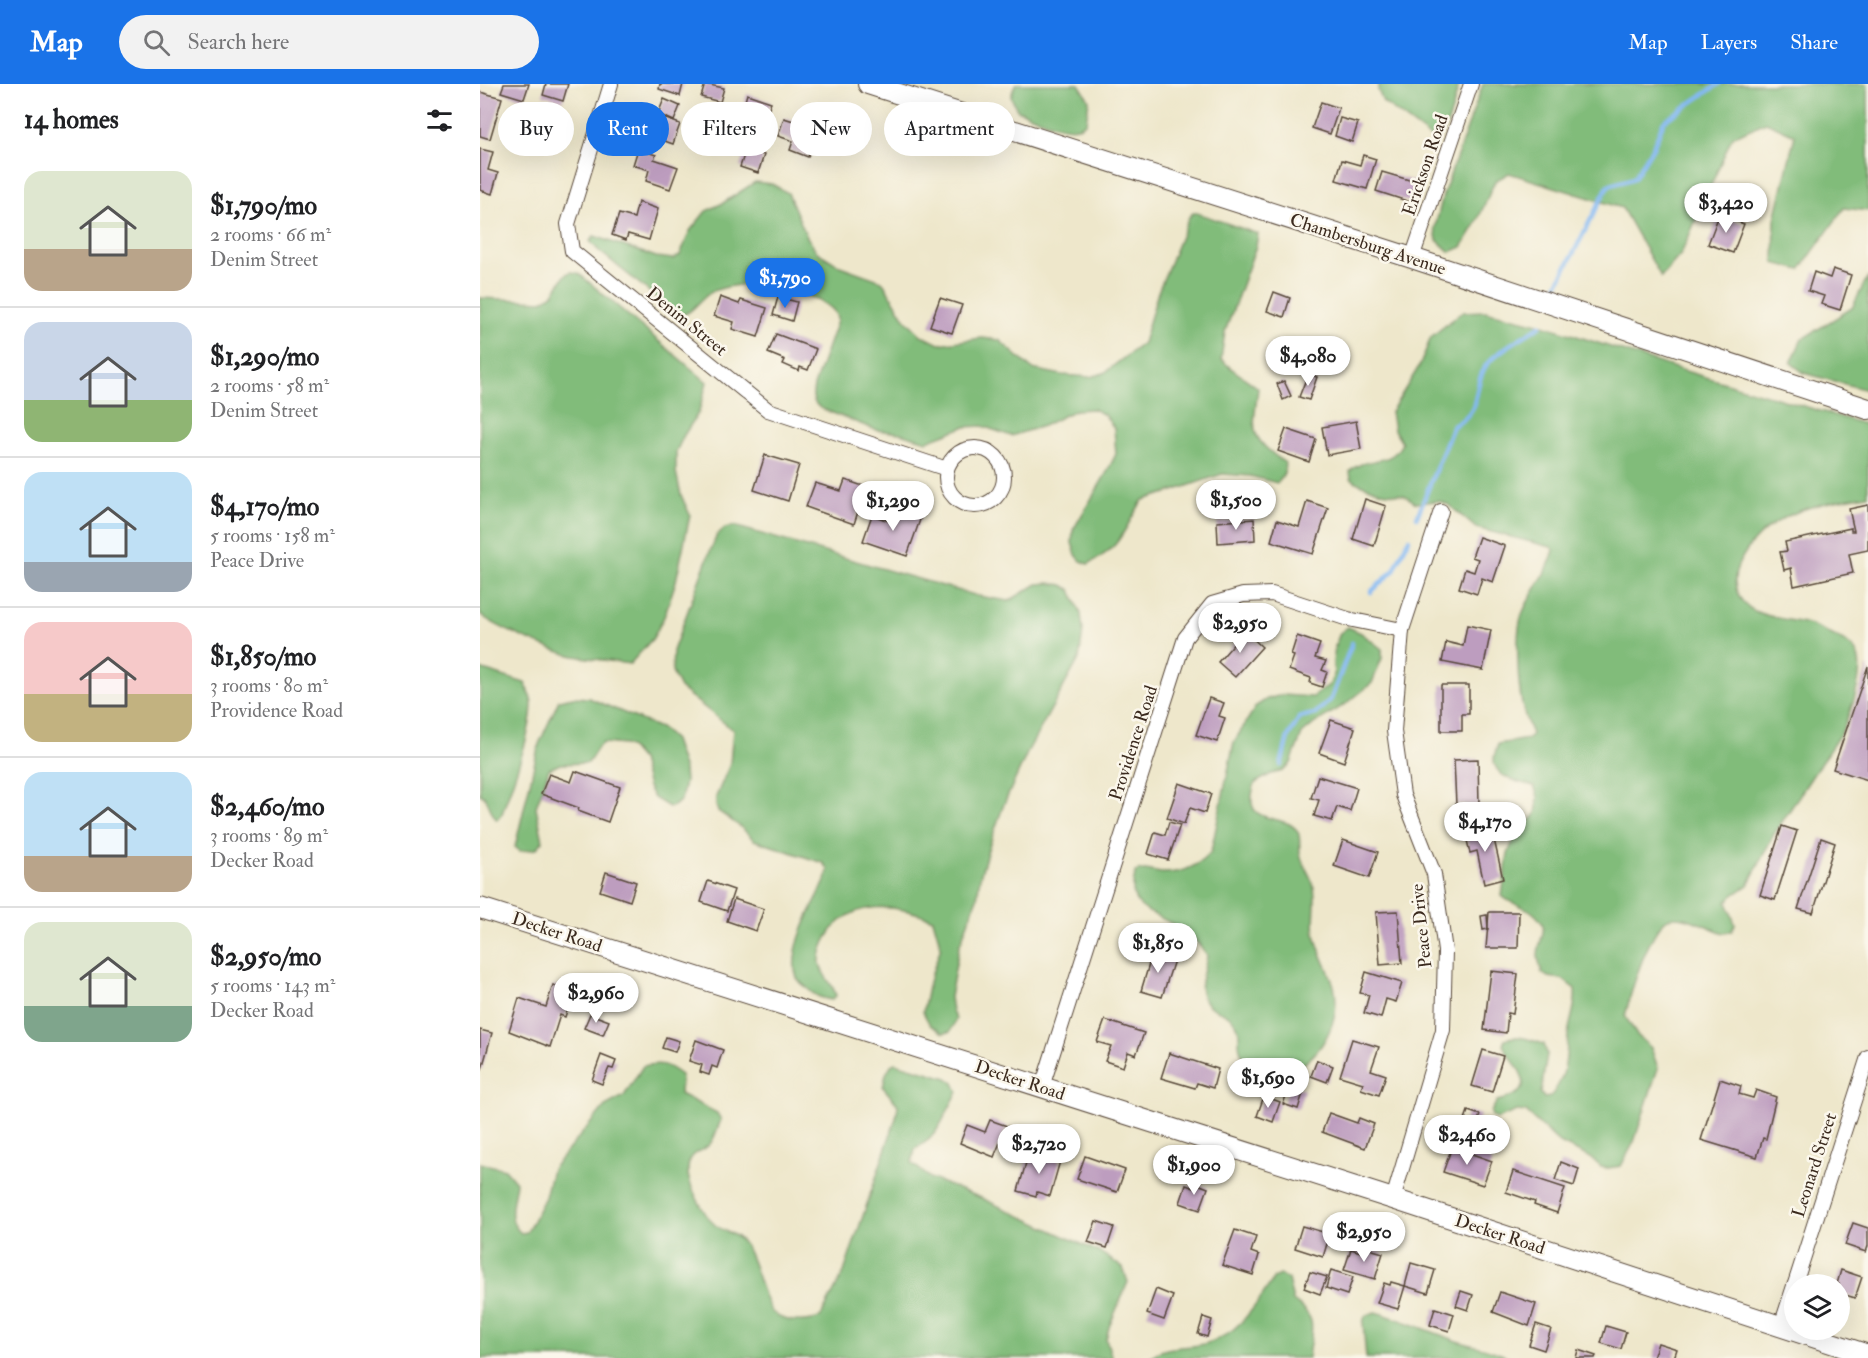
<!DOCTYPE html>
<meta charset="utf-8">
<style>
body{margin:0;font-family:"IM FELL Double Pica",serif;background:#f2f2f2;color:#202124;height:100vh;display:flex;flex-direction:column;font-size:22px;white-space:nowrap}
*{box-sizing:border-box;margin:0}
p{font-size:20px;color:#757577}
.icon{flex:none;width:33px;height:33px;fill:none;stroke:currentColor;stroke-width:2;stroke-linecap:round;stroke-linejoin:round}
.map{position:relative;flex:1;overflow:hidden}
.side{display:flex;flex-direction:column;background:#fff;width:480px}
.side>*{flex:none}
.top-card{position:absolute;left:18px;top:18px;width:570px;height:54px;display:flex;gap:12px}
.fabs{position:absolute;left:1304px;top:1190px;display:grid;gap:12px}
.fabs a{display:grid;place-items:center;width:66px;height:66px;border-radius:50%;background:#fff;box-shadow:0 6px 24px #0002;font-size:30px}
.price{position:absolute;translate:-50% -51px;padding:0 14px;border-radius:21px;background:#fff;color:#222;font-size:20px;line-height:39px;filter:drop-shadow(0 2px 3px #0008)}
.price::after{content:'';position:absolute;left:50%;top:36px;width:18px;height:14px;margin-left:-9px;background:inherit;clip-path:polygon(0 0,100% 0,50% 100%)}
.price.selected{background:#1a73e8;color:#fff}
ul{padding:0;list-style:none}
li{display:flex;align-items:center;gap:18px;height:150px;padding:0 24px}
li+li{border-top:2px solid #e0e0e0}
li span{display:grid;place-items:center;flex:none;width:168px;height:120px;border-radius:18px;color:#555}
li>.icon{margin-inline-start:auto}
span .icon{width:72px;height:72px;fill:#fffc;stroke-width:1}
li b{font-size:26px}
h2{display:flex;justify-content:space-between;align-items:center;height:72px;padding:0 24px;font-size:26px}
.chip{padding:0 21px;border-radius:27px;background:#fff;box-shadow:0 6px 24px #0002;font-size:21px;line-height:54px}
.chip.selected{background:#1a73e8;color:#fff}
header{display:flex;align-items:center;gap:36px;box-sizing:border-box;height:84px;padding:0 30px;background:#1a73e8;color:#fff}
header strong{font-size:28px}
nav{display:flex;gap:33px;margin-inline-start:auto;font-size:21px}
.search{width:420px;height:54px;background:#f2f2f2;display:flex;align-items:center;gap:15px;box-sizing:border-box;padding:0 21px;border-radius:33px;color:#757577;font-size:22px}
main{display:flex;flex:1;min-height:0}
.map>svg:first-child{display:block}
</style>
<header>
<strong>Map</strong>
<div class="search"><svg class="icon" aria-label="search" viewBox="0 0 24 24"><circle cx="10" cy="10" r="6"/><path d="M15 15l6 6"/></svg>Search here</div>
<nav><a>Map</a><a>Layers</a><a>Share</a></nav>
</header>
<main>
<section class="side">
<h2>14 homes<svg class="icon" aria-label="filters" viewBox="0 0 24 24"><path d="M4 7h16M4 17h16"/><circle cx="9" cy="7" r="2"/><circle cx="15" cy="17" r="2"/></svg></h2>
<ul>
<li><span style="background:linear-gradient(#dfe7d0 65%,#b9a48a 0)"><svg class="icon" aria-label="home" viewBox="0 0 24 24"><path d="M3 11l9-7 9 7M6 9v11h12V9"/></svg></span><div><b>$1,790/mo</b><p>2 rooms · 66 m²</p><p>Denim Street</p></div></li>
<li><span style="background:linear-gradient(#c9d6e8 65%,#8fb573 0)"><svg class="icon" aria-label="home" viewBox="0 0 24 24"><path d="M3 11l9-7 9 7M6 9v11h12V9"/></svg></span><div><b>$1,290/mo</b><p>2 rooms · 58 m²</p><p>Denim Street</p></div></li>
<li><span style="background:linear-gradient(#bfe0f5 75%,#9aa5b1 0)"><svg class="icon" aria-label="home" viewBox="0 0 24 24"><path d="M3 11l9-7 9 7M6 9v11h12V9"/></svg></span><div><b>$4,170/mo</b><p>5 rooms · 158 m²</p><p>Peace Drive</p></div></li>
<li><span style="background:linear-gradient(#f6c9c9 60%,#c2b280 0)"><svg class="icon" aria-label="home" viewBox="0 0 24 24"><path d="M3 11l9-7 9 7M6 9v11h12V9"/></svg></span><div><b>$1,850/mo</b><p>3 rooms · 80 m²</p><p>Providence Road</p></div></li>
<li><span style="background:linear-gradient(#bfe0f5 70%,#b9a48a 0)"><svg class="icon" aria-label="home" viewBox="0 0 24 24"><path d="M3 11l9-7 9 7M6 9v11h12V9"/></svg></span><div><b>$2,460/mo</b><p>3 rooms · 89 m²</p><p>Decker Road</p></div></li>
<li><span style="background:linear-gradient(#dfe7d0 70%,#7fa58c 0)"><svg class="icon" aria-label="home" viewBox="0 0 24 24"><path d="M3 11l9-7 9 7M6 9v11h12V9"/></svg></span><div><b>$2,950/mo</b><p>5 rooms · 143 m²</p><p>Decker Road</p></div></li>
</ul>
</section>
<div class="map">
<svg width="1388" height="1274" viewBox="0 0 1388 1274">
<rect width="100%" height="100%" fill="#fbf7ec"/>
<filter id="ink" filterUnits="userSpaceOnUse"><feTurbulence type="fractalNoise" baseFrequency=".0167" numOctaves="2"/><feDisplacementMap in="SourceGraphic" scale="12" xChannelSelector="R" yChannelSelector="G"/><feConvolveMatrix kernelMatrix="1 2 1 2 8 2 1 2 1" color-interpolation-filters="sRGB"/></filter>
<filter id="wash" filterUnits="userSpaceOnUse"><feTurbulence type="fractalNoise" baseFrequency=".008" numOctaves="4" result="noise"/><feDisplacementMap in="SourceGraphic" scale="24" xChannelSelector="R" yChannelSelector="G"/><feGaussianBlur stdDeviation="1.35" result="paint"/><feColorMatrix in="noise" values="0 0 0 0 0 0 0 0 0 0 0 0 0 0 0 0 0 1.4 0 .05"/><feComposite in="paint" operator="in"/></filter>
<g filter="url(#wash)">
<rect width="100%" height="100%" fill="#eee7cb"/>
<!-- forest -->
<g fill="#81bc7a" stroke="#5e734c" stroke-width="1.5">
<path d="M535 0H599L609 16 606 38C593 54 554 32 537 26L531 13Z"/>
<path d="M899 0H979C975 14 968 51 955 57L903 18 898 6Z"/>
<path d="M1003 0H1388V127L1364 124 1320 186 1294 179 1295 135 1315 51 1286 38 1252 53 1201 170 1181 193 1142 124 1029 89 1015 97 995 142 982 163 970 168 957 156 955 144 963 111Z"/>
<path d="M275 98 292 100 308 109 327 153 337 168 360 182 402 197 426 236 441 251 459 260 502 254 519 256 552 285 582 291 610 293 624 289 663 259 678 208 709 133 713 129H717L778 150 776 162 745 248 741 275C752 287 766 294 778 304 773 348 767 351 805 379 805 388 804 393 797 399L770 392 742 390 690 408 663 416C642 446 644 462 608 480L601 477 596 471 592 459 593 446 626 390 636 370 634 344 625 331 613 325 595 326 563 342 531 352 502 342 484 343 447 357 420 349 396 346 340 324C332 317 332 313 334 302L357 237C357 232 356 229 352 225 340 214 303 202 287 201 270 199 251 201 236 206 221 210 214 232 198 231L118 166 110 157 114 152 176 173 193 175 200 171 210 147 226 127 243 119Z"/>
<path d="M90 188 98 189 227 298 219 328 204 351 196 368V388L201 411 210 431 196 497 184 533 173 554 150 580C131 577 113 575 94 572 75 568 14 543 0 530V214L62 217 73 210 85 191Z"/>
<path d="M1388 192V305L1387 306 1324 289 1311 279 1322 255 1372 224Z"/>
<path d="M1005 227 1063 241 1195 284 1388 341V411C1345 418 1297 426 1269 463 1260 476 1252 488 1256 504 1263 534 1300 533 1324 539 1336 542 1347 548 1358 554 1364 557 1372 561 1376 568 1387 586 1370 629 1362 647L1294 750 1268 801 1252 812 1247 818 1255 840 1252 847 1244 849C1229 844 1211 833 1195 833 1171 832 1150 912 1145 932L1156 950 1171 964 1178 984 1154 1058 1141 1082 1128 1084 1121 1083 1111 1074 1080 1059 1046 1028 1037 1027 1017 1035 1012 1032 1011 1028 1017 1017C1065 1006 1036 986 1023 961L1025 955C1039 950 1050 956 1064 960L1067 970 1061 1009 1064 1014 1070 1013C1088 991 1085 977 1088 951 1090 935 1097 921 1095 905L1082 895 1068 893 1062 889C1061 884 1058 876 1058 871 1059 850 1073 845 1052 828 1043 821 1030 820 1022 812L1028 770 1033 757 1056 730 1058 713 1054 702C1040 699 1014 694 1014 675 1014 671 1017 664 1018 660L1048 655 1052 650C1049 643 1046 636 1044 628 1038 607 1034 548 1043 528 1052 506 1068 490 1074 466L1071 463 996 444 969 421 959 417 936 419 924 411 901 408 878 399 871 394 870 387C887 371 911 384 922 359L914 346 911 328 940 281 951 253 982 228Z"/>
<path d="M254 442 498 512 529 517 557 500 570 499 583 501 591 506 601 530 603 547 599 575 549 665 524 720 509 762 500 793 497 814 479 863 470 913 472 928 476 935 470 948 463 949 450 941 443 928 449 898 461 863 453 835C417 820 371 814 348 852 344 859 339 871 340 879 342 893 354 900 356 912L352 916C341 914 334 912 327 904 324 901 319 898 317 894 306 865 336 819 347 793L348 785 343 779 274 756 262 744 238 727 236 722V713L250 680 253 646 200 604 192 588 193 567 229 470 237 451 245 444Z"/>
<path d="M868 543 881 549 902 565V574L892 599 866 620 835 639 822 650 811 679 803 687 791 690 775 699C759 746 805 726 818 748 821 754 819 764 820 771 823 781 830 790 833 800 838 815 832 834 835 850 838 868 849 884 854 902 864 943 832 987 792 994 778 986 759 977 759 959 759 951 760 943 754 937 743 923 727 930 721 908 718 898 726 883 727 872 719 857 704 846 689 838 665 826 645 821 656 788 666 783 674 789 684 789 704 789 718 782 731 768L754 658 776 622 787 615 802 611 833 613 850 600 854 590 853 578 855 562 860 549Z"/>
<path d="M0 585 45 599C47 605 52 614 52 621 51 653 32 698 22 730L17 736C9 728 10 715 0 710Z"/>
<path d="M93 613 109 614 182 645 194 656 204 686 205 698 201 716 194 722 189 723 174 714 168 703 161 676 151 664 145 661 123 659 119 662 108 679 80 680 69 685 56 723 63 757 56 765 40 767 35 763 59 660 79 616Z"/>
<path d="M415 979 467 994 474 999 478 1008C463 1032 461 1051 435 1065L432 1079 450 1094 499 1113 621 1169 643 1184 648 1198 629 1243 626 1255 632 1274H0V1079L25 1085 36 1098C34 1117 25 1135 41 1149L47 1148 65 1113 72 1085 125 1022 144 1012 163 982C182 978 186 980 201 991L200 1010 237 1029 241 1036C238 1042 236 1051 232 1057 224 1070 208 1065 208 1087 207 1099 225 1132 234 1140 243 1148 257 1149 264 1160 275 1175 284 1220 292 1228 306 1240 323 1239 340 1234L364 1188 416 1034 418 1021 403 1003 406 990 411 981Z"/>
<path d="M800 1191 808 1195 813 1217C840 1235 831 1245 828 1274H669C686 1260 704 1265 724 1260 758 1252 776 1221 794 1194Z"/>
<path d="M895 1228C921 1235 946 1246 972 1255 993 1263 1009 1263 1030 1274H886L883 1239 885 1232Z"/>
</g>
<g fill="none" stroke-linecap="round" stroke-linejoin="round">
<!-- stream -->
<g stroke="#84b9f3" stroke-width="4.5">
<path d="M1076 203 1128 102 1154 94 1173 63 1184 37 1239 0"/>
<path d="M937 433 973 342C1004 326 991 307 1005 283 1015 267 1046 252 1061 241"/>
<path d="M891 508 914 486 929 455"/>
<path d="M801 681 808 653 820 633 835 630 851 615 872 559"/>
</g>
</g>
<g id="blocks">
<!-- building -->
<g fill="#bd9dbf">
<path d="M24 0H49L44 15 21 8Z"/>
<path d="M66 0H88L83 17 63 11Z"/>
<path d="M180 0H203L200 12 179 5Z"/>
<path d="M225 0 244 4 240 18 221 13Z"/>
<path d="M0 8 22 14 10 55 0 52Z"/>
<path d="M267 10 291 18 285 38 261 31Z"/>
<path d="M184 15 200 22 194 37 178 30Z"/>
<path d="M841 18 859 24 850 50 832 44Z"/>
<path d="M324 28 345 36 335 64 331 63 328 73 310 66 313 57 298 52 304 34 320 39Z"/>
<path d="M172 30 200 40 193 60 165 50Z"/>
<path d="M860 34 878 39 872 58 855 52Z"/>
<path d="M0 65 13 68 8 86 18 89 12 110 0 106Z"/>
<path d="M158 65 176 71 174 75 198 83 190 105 166 97 169 86 153 81Z"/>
<path d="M266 65 284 71 278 89 260 83Z"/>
<path d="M883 71 896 75 887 105 856 96 862 76 880 81Z"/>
<path d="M902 88 936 98 930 118 896 107Z"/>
<path d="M158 118 178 125 169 156 148 150 146 156 132 151 139 130 154 134Z"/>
<path d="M1239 131 1264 140 1253 169 1228 160Z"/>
<path d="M1353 185 1371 191 1360 226 1341 220 1344 212 1328 207 1334 188 1350 194Z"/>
<path d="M794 208 810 214 804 233 787 227Z"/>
<path d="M240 213 259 220 261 216 287 224 278 253 252 245 254 238 234 232Z"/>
<path d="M298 213 317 218 312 237 293 231Z"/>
<path d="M460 214 482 221 472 249 450 242Z"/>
<path d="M296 250 336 265 328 286 320 283 319 287 303 280 305 276 288 269Z"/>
<path d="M828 290 837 293 829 316 819 313Z"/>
<path d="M804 297 811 312 803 316 797 300Z"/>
<path d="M876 337 881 365 847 371 842 343Z"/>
<path d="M806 345 836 355 829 378 798 367Z"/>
<path d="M285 371 319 381 308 417 274 406Z"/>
<path d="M365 396 386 403 374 440 326 423 335 399 361 407Z"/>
<path d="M885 415 906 422 894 462 873 455Z"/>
<path d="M827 417 848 424 833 470 791 457 797 436 819 443Z"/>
<path d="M1388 421V466L1369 470 1373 489 1314 502 1311 484 1304 486 1300 468 1307 467 1305 458 1371 444V447H1374L1369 425Z"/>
<path d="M419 426 441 433 427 472 383 457 392 431 414 439Z"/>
<path d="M774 435 775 456 738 459 737 438Z"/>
<path d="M999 453 1025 462 1013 498 1002 494 997 510 979 504 985 485 994 488 998 475 992 473Z"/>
<path d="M987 541 1011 546 1003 586 962 578 966 558 983 562Z"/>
<path d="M765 547 782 563 755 593 738 578Z"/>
<path d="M817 552 840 560 835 574 846 577 842 586 847 588 842 603 830 599 831 594 809 586 814 572 811 571Z"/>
<path d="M1388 582V696L1353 685Z"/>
<path d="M961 601H989V630H982V647H961Z"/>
<path d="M729 614 744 619 739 632 745 634 737 658 716 651Z"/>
<path d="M851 636 875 644 864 678 839 669Z"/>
<path d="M998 675 999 721H976L974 676Z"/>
<path d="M95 687 140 703 128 738 98 727 99 724 61 710 69 690 91 698Z"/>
<path d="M838 692 877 704 870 727 857 723 852 737 834 732 839 716 831 714Z"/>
<path d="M699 699 731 710 725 729 710 724 704 740 687 734Z"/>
<path d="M689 738 700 741 688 776 668 770 675 748 685 751Z"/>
<path d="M1011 742 1023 795 1004 800 997 767 990 769 985 748Z"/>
<path d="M1302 742 1317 747 1295 816 1280 811Z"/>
<path d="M1341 754 1355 759 1333 829 1318 825Z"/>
<path d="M863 756 898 768 889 794 854 782Z"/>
<path d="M126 788 156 798 150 817 120 807Z"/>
<path d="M228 797 254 806 247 827 221 818Z"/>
<path d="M254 815 284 825 276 847 247 837Z"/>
<path d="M918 827 922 879 900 881 896 828Z"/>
<path d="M1009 828H1039L1038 864H1006Z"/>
<path d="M1007 831 1008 845 1003 846 1001 832Z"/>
<path d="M673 867 695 873 682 913 661 907Z"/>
<path d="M1011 887 1038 890 1033 930 1028 929 1026 949 1004 946Z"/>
<path d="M886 888 922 899 916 918 906 915 901 934 884 929 889 911 880 909Z"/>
<path d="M73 901 93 908 85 933 80 931 70 963 29 947 39 914 66 923Z"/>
<path d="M110 930 129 937 123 951 104 944Z"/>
<path d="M625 936 664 949 656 971 648 968 643 983 625 977 631 962 617 958Z"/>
<path d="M0 946 12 949 2 985 0 984Z"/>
<path d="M186 953 199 957 195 968 182 964Z"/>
<path d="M872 955 899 963 891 986 906 991 899 1011 881 1005 883 999 860 992Z"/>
<path d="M216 956 243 966 237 984 232 982 229 991 220 988 222 981 209 977Z"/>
<path d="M1003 966 1023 972 1012 1008 992 1002Z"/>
<path d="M689 969 738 985 733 1004 717 999 715 1004 681 994Z"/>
<path d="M121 971 136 977 133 985 129 984 122 1000 112 996Z"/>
<path d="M837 976 853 982 847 998 831 992Z"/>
<path d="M1240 995 1261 1002 1259 1010 1273 1014 1276 1006 1296 1013 1286 1055 1283 1054 1277 1073 1221 1056Z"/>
<path d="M810 1001 824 1006 818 1025 803 1020Z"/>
<path d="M784 1012 800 1018 793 1038 777 1032Z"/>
<path d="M988 1027 1000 1031 995 1045 983 1041Z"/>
<path d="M849 1029 877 1039 879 1034 894 1040 885 1064 842 1048Z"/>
<path d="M510 1036 527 1042 514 1073 480 1059 487 1041 505 1048Z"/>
<path d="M972 1063 1012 1077 1003 1101 963 1088Z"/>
<path d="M549 1068 580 1077 570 1112 557 1108 556 1112 538 1107Z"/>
<path d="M605 1072 645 1086 637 1108 597 1095Z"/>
<path d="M1081 1078 1099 1085 1094 1102 1075 1096Z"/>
<path d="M1033 1087 1085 1104 1077 1129 1054 1121 1055 1118 1026 1108Z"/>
<path d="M715 1099 728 1104 720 1126 700 1119 706 1101 714 1104Z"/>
<path d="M616 1137 634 1143 627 1164 608 1158Z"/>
<path d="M1373 1139 1388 1144V1162L1386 1168 1365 1161Z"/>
<path d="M822 1142 850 1150 843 1173 815 1164Z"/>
<path d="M755 1146 776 1153 771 1168 779 1171 773 1191 742 1181Z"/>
<path d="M886 1164 903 1169 895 1195 864 1186 871 1165 884 1169Z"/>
<path d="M931 1179 955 1186 948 1209 925 1202 918 1225 897 1219 904 1199 910 1201 911 1198 925 1202Z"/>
<path d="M851 1186 873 1193 867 1211 846 1204Z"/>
<path d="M1361 1186 1382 1193 1375 1214 1359 1209V1200H1357Z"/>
<path d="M830 1188 847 1193 840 1210 824 1204Z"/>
<path d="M676 1205 693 1212 684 1236 667 1230Z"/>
<path d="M981 1207 993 1211 988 1226 976 1222Z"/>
<path d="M1020 1208 1056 1220 1049 1242 1013 1228Z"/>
<path d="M955 1224 974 1230 969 1247 950 1241Z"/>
<path d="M723 1233 732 1236 727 1253 718 1250Z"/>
<path d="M1056 1240 1071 1245 1064 1266 1049 1261Z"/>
<path d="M1126 1242 1146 1248 1141 1265 1121 1259Z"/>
<path d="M1178 1259 1197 1265 1194 1274H1173Z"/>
<path d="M1098 1266 1116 1272 1115 1274H1096Z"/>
</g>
</g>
</g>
<g filter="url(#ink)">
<use href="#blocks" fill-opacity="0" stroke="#564638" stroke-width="1.5"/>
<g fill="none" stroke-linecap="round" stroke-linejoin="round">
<!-- street casing -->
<g stroke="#564638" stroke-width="16">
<g id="street">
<path d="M131 0 88 140 92 167 288 326 467 385"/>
<path d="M932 174 991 0"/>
<circle cx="495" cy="393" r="29"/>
<path d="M562 1003 705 554 732 520 763 511 792 510 868 535 922 546"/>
<path d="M913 1115 963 946 965 867 954 790 923 711 914 647 922 546 961 427"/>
<path d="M1315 1200 1388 973"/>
<path d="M1301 1242 1314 1202"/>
</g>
</g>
<!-- secondary casing -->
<g stroke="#564638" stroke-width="22">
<g id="secondary">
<path d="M388 0 932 174 1388 325"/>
<path d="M0 824 913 1115 1388 1271"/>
</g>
</g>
<!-- street -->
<use href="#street" stroke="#fff" stroke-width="14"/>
<!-- secondary -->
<use href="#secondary" stroke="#fff" stroke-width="20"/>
</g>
</g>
<g text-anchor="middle" stroke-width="5" stroke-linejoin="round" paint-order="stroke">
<!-- street labels -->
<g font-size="18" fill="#3b2a1e" stroke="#fbf7ec">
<text transform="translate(945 81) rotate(-71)" y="6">Erickson Road</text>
<text transform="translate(888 160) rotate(18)" y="6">Chambersburg Avenue</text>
<text transform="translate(207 237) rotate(39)" y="6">Denim Street</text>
<text transform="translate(653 659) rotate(-72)" y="6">Providence Road</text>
<text transform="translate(941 842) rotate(-96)" y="6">Peace Drive</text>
<text transform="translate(77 848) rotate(18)" y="6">Decker Road</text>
<text transform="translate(540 996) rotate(18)" y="6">Decker Road</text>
<text transform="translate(1334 1081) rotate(-72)" y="6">Leonard Street</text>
<text transform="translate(1020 1150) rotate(18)" y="6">Decker Road</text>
</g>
</g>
</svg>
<div class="fabs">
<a><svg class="icon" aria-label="layers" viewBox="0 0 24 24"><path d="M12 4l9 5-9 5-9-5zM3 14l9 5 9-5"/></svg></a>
</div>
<b class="price" style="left:1246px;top:150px">$3,420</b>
<b class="price selected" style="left:305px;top:225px">$1,790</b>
<b class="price" style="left:828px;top:303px">$4,080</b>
<b class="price" style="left:756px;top:447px">$1,500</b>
<b class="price" style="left:413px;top:448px">$1,290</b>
<b class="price" style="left:760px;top:570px">$2,950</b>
<b class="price" style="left:1005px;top:769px">$4,170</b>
<b class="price" style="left:678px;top:890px">$1,850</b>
<b class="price" style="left:116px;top:940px">$2,960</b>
<b class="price" style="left:788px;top:1025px">$1,690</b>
<b class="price" style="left:987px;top:1082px">$2,460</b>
<b class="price" style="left:559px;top:1091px">$2,720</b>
<b class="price" style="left:714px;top:1112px">$1,900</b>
<b class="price" style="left:884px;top:1179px">$2,950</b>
<div class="top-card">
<a class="chip">Buy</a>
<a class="chip selected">Rent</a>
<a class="chip">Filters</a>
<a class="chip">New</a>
<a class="chip">Apartment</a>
</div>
</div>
</main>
